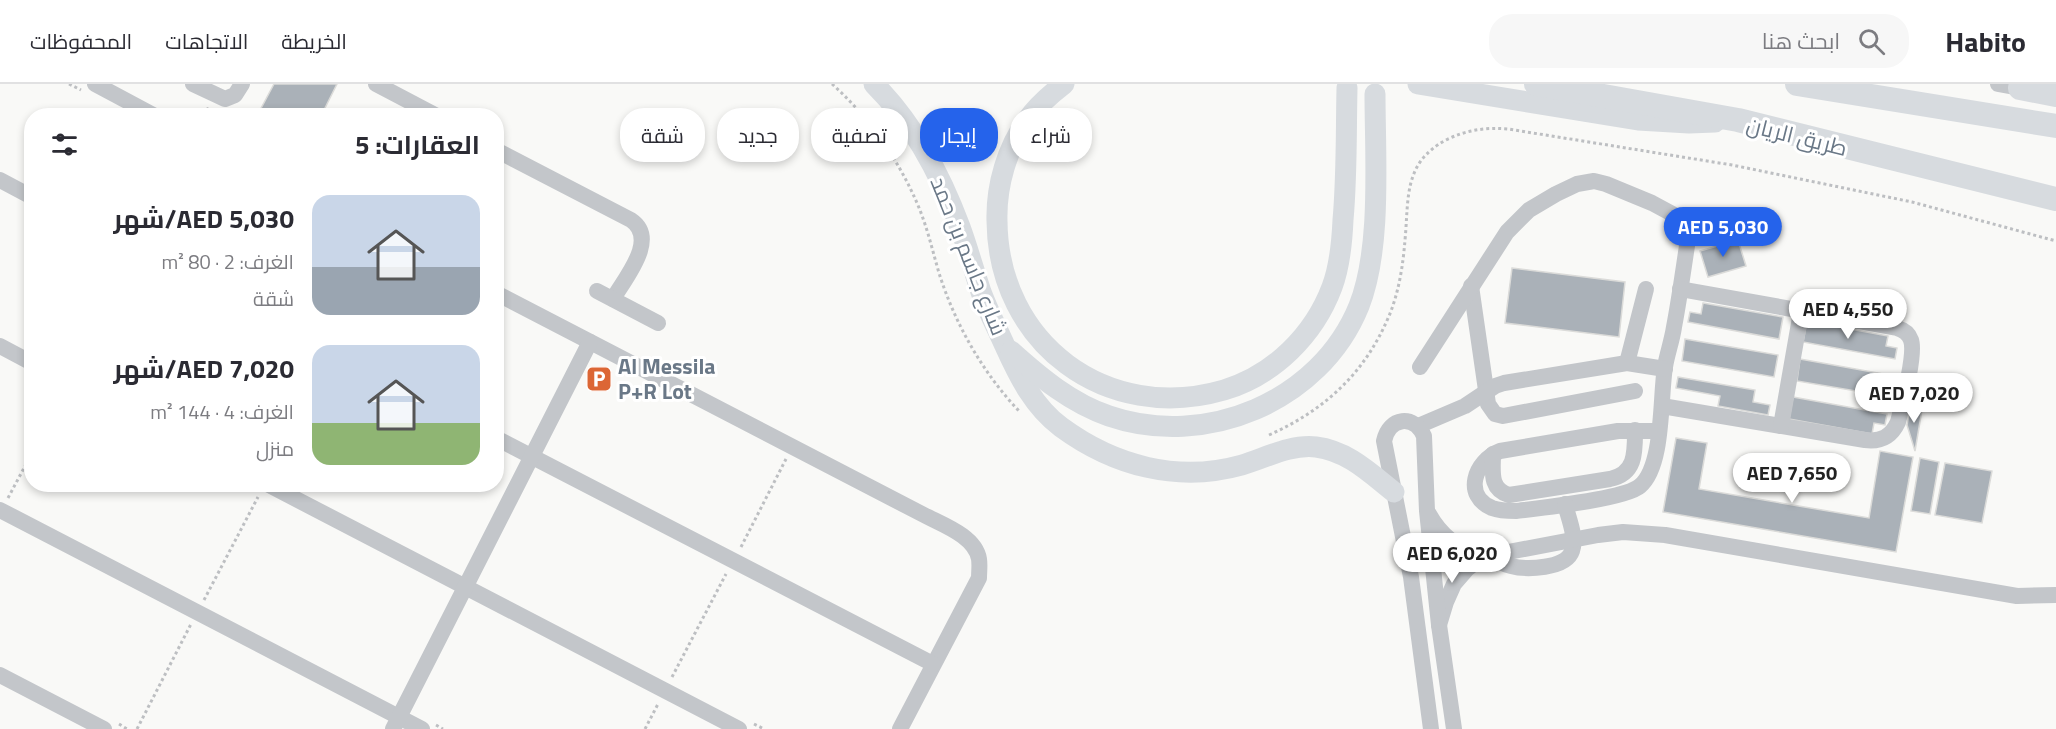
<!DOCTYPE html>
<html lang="ar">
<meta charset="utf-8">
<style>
body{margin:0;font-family:"Titillium Web",Cairo,sans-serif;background:#f7f7f7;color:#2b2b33;direction:rtl;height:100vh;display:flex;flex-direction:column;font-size:22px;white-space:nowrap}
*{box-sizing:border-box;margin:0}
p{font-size:20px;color:#7c7c81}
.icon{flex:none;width:33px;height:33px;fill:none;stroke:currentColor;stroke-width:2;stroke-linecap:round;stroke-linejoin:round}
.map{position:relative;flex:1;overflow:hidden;direction:ltr}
.side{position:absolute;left:24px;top:24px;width:480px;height:384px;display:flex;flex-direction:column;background:#fff;border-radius:24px;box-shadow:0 3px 9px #0003;direction:rtl}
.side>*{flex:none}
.top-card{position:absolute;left:522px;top:24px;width:570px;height:54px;direction:rtl;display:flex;gap:12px}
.price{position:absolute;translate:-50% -51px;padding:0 14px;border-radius:21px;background:#fff;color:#222;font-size:20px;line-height:39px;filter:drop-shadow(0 2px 3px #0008)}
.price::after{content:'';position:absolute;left:50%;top:36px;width:18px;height:14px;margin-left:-9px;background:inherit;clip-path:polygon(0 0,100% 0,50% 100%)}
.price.selected{background:#2563eb;color:#fff}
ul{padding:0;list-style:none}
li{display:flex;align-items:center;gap:18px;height:150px;padding:0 24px}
li span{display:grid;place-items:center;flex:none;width:168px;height:120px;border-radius:18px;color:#555}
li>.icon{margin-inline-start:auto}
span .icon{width:72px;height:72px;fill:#fffc;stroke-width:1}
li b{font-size:26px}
h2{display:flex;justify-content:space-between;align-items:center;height:72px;padding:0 24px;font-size:26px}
.pill{padding:0 21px;border-radius:24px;background:#fff;box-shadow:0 3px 9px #0003;font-size:21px;line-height:54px}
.pill.selected{background:#2563eb;color:#fff}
header{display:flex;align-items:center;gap:36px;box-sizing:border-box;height:84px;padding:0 30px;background:#fff;border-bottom:2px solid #e1e1e2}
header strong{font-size:28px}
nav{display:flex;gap:33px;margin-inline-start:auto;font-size:21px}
.search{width:420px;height:54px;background:#f7f7f7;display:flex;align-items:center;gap:15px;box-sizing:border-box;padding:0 21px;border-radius:24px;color:#7c7c81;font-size:22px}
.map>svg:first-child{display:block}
</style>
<header>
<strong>Habito</strong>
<div class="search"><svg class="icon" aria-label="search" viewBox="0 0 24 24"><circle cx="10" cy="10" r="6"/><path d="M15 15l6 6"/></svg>ابحث هنا</div>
<nav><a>الخريطة</a><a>الاتجاهات</a><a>المحفوظات</a></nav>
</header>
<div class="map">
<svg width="2056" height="645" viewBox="0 0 2056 645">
<rect width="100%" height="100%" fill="#f9f9f7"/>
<!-- building -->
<g fill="#aab1b8" stroke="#dbdbd9" stroke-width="1.5">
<path d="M274 0H337L321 32H261L258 30Z"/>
<path d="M1738 156 1746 182 1708 193 1700 167Z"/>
<path d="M1512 184 1625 198 1619 253 1505 239Z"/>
<path d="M1703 219 1783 233 1779 255 1688 238 1690 228 1701 230Z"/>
<path d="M1807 237 1888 252 1886 262 1897 264 1895 275 1803 258Z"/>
<path d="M1685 255 1778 271 1774 293 1682 277Z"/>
<path d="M1800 275 1895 292 1891 313 1797 297Z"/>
<path d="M1678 293 1755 306 1753 318 1770 321 1768 331 1718 322 1720 312 1676 304Z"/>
<path d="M1793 313 1887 330 1885 341 1874 339 1872 350 1789 335Z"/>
<path d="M1910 324 1922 326 1915 367 1907 341Z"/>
<path d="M1676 354 1707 359 1699 405 1869 434 1880 367 1913 373 1896 468 1663 428Z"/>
<path d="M1920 374 1939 378 1930 430 1911 427Z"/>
<path d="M1945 379 1992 387 1982 439 1935 431Z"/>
</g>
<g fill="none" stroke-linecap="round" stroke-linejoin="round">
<!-- path -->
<g stroke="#bdbfc2" stroke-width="3" stroke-dasharray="3 3" stroke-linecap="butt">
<path d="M69 0 81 6"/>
<path d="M832 0C868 32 898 75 917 119 927 142 932 165 939 189 955 240 983 289 1019 327"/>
<path d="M205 32 209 22"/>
<path d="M1269 351C1325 326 1365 289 1389 232 1399 208 1403 181 1405 156 1409 114 1403 79 1446 56 1466 46 1486 43 1508 45L1732 81 1912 118 2056 157"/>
<path d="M8 414 32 369"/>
<path d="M741 463 786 375"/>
<path d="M204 516 258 413"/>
<path d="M672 593 726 490"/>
<path d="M119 640 127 645"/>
<path d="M754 640 764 645"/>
<path d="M436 641 443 645"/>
<path d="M137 645 191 540"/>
<path d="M645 645 658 620"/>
</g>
<!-- minor -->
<g stroke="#c3c6ca" stroke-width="16">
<path d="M95 0 155 32"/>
<path d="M193 0 225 15 235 11 242 0"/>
<path d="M376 0 437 32"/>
<path d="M1998 0 2020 4"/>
<path d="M496 66 631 136C659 155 625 194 613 215"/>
<path d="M0 96 32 113"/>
<path d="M1471 202 1488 320 1495 330 1503 332 1635 307"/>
<path d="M597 207 658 239"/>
<path d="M496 209 924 431C943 441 975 452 979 475 980 481 979 488 979 494L900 645"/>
<path d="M0 262 32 279"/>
<path d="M1627 279 1646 205"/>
<path d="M1420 283 1507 148 1529 126 1556 110 1577 100 1594 97 1606 100 1652 119 1678 133 1687 139 1689 149C1684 180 1680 212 1674 243 1672 257 1667 270 1665 283 1660 313 1664 382 1640 402 1625 415 1540 424 1516 427 1508 427 1500 427 1492 424 1463 412 1474 377 1500 367L1618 347H1658"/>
<path d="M1662 322 1865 356C1881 358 1891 353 1898 338 1902 322 1916 270 1911 256 1909 250 1904 246 1897 244L1680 205"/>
<path d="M1418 342 1465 322 1495 302 1504 299 1627 279 1665 285"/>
<path d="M1781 342 1801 228"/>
<path d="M496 354 933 580"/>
<path d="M1493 370C1493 387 1489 405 1509 411L1610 395C1636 390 1635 368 1635 346"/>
<path d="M267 400 739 645"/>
<path d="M0 426 422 645"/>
<path d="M1429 430C1441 452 1458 465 1482 473"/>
<path d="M1490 471C1496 476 1503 480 1511 482 1526 486 1566 485 1572 467 1577 453 1568 433 1565 420"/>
<path d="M1439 541 1446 518 1454 500 1467 485 1482 473 1598 451 1623 448 1665 451 2017 512 2056 511"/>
<path d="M0 591 104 645"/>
<path d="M393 645 590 258"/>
<path d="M1431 645 1411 493 1384 357C1389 333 1414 330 1424 352L1427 427 1439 541 1454 645"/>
</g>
<!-- major -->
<g stroke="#d7dbdf" stroke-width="21">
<path d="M874 0C913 39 941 92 960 143 968 165 974 187 981 208 988 227 997 244 1005 262 1019 293 1034 323 1061 343 1114 382 1178 399 1242 381 1265 374 1291 360 1316 363 1348 367 1370 389 1394 408"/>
<path d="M1064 0C1051 10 1038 21 1028 35 1007 63 996 102 997 137 998 260 1107 340 1224 306 1274 291 1314 251 1332 203 1340 182 1342 158 1343 136 1347 92 1346 48 1347 4"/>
<path d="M1418 0 1638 36 1689 39 1715 38"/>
<path d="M1011 267C1041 294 1071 319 1109 332 1205 365 1320 318 1359 222 1382 164 1375 73 1375 10"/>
</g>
<!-- highway -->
<g stroke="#d7dbdf" stroke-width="24">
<path d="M1536 0 1738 36 2056 115"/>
<path d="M1797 0 2056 42"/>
<path d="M2020 4 2056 11"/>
</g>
</g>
<!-- icons -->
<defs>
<g id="parking-square" transform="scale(1.35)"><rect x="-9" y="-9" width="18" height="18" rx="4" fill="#dc6635" stroke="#fff"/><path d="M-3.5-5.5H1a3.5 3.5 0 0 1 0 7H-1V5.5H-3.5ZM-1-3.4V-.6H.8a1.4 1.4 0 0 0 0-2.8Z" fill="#fff"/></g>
</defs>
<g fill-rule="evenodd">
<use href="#parking-square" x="599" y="295"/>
</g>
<g text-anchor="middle" stroke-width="6" stroke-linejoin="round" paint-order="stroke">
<!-- street labels -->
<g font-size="22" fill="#6a7887" stroke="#fff">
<text transform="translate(1797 52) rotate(14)" y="8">طريق الريان</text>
<text transform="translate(969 172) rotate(68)" y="8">شارع جاسم بن حمد</text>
</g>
<!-- poi labels -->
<g font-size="22" font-weight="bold" fill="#6a7887" stroke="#fff" text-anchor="start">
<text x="618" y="290">Al Messila<tspan x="618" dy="25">P+R Lot</tspan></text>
</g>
</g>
</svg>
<b class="price selected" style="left:1723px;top:174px">AED 5,030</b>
<b class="price" style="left:1848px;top:256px">AED 4,550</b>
<b class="price" style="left:1914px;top:340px">AED 7,020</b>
<b class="price" style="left:1792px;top:420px">AED 7,650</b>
<b class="price" style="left:1452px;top:500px">AED 6,020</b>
<div class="top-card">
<a class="pill">شراء</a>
<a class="pill selected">إيجار</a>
<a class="pill">تصفية</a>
<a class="pill">جديد</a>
<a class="pill">شقة</a>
</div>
<section class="side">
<h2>العقارات: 5<svg class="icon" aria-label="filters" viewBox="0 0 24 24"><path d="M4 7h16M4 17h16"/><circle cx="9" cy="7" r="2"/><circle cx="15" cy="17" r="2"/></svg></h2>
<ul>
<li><span style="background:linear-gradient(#c9d6e8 60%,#9aa5b1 0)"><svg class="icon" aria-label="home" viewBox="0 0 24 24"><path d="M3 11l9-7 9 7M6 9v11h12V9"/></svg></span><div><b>AED 5,030/شهر</b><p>الغرف: 2 · 80 m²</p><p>شقة</p></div></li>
<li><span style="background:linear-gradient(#c9d6e8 65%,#8fb573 0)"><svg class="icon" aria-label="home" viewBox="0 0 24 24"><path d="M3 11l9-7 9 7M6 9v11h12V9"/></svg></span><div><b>AED 7,020/شهر</b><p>الغرف: 4 · 144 m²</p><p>منزل</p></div></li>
</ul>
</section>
</div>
